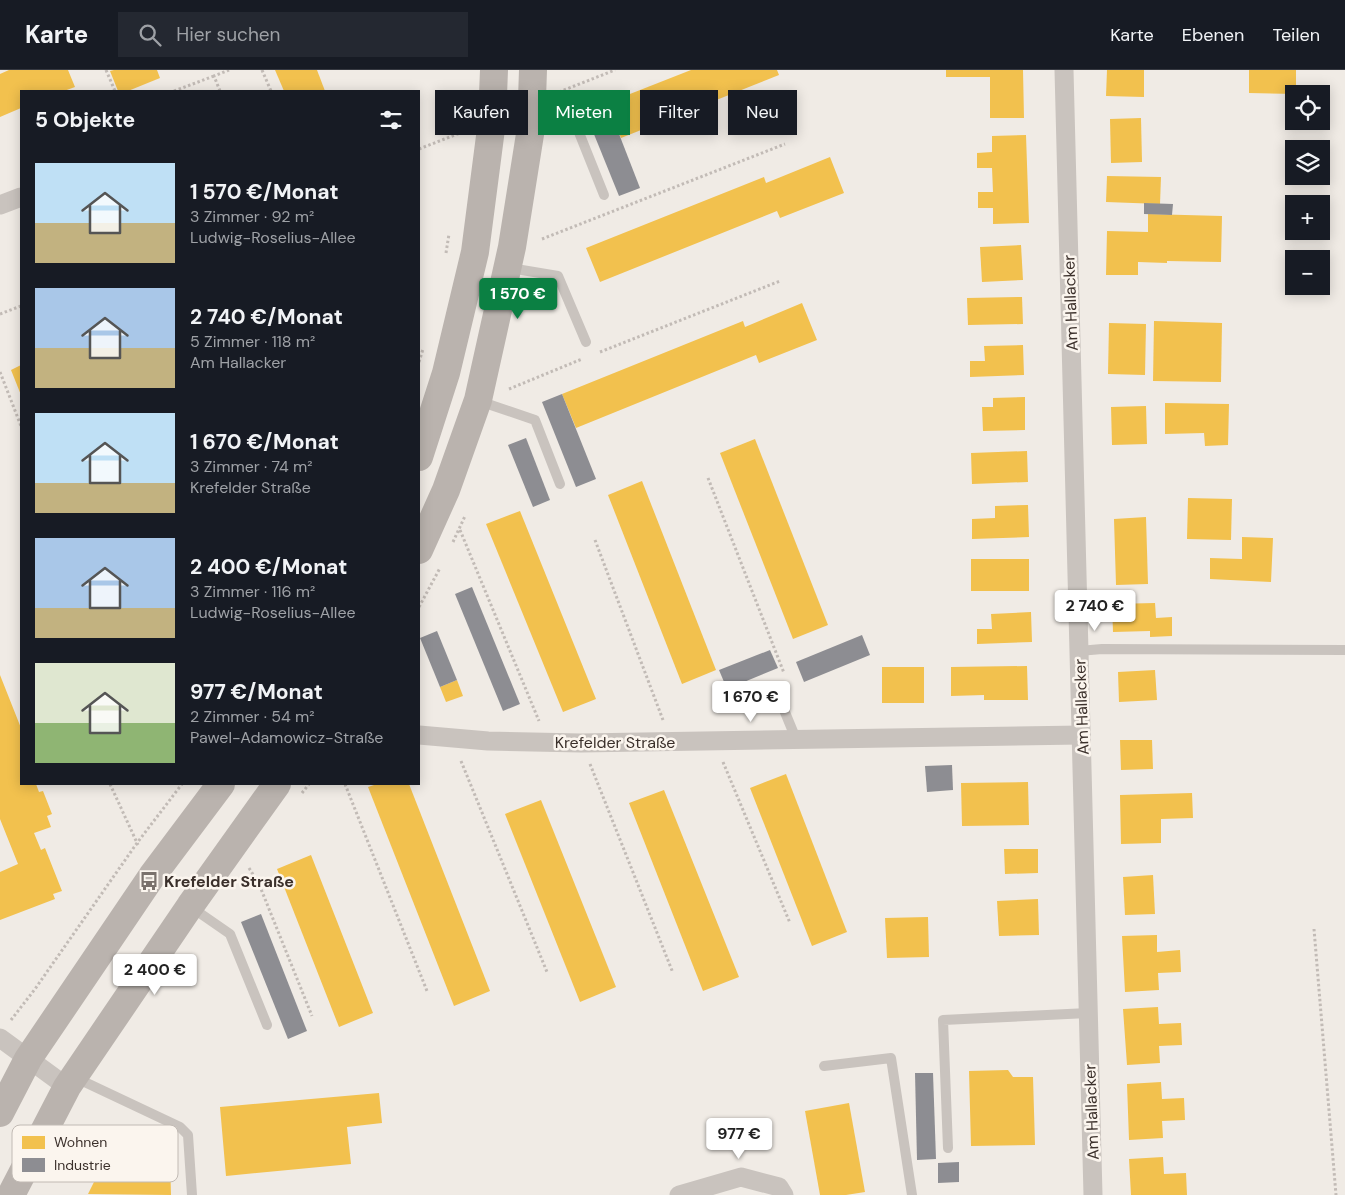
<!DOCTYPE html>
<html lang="de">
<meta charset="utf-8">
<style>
body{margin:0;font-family:"DM Sans",sans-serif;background:#242831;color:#f1f3f6;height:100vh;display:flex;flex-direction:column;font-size:19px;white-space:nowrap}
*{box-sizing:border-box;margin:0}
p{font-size:16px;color:#9ea1a6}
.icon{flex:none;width:28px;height:28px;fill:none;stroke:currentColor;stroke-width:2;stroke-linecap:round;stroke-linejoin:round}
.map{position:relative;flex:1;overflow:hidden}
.side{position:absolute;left:20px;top:20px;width:400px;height:695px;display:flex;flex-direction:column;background:#171b24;border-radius:0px;box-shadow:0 2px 12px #0003}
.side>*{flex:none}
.top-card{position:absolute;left:435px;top:20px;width:475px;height:45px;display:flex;gap:10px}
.fabs{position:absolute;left:1285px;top:15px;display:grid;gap:10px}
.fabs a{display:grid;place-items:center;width:45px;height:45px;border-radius:0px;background:#171b24;box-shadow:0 2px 12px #0003;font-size:25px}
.price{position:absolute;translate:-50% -42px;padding:0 11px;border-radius:5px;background:#fff;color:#222;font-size:16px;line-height:32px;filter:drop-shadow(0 1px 2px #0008)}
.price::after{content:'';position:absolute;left:50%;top:30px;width:15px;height:11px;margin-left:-8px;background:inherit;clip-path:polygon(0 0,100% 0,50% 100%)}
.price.current{background:#0b8043;color:#fff}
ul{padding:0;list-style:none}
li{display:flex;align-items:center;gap:15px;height:125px;padding:0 15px}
li span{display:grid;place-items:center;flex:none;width:140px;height:100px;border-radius:0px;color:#555}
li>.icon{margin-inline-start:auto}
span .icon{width:60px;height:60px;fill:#fffc;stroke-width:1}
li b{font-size:21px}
h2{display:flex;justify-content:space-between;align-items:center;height:60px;padding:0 15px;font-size:21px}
.chip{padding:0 18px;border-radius:0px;background:#171b24;box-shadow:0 2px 12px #0003;font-size:18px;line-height:45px}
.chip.current{background:#0b8043;color:#fff}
header{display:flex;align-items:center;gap:30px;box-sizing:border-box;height:70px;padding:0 25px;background:#171b24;border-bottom:1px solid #363941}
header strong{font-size:24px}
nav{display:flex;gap:28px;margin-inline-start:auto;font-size:18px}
.search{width:350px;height:45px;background:#242831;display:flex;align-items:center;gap:12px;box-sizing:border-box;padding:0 18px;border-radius:0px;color:#9ea1a6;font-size:19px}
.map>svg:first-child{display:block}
</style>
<header>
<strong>Karte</strong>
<div class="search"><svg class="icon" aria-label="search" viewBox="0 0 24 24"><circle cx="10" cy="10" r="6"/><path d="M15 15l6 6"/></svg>Hier suchen</div>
<nav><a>Karte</a><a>Ebenen</a><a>Teilen</a></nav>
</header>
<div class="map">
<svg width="1345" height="1125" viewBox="0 0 1345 1125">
<rect width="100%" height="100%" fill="#f0ebe5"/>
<!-- homes -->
<g fill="#f2c14e">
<path d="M9 0H68L75 17 64 21H21V38L0 47V4Z"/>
<path d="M114 0H157L160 8 128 21H118L110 1Z"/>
<path d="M275 0H317L325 21H284Z"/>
<path d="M691 0H777L779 5 621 68 607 33Z"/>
<path d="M946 0H1023L1024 48H990V7H946Z"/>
<path d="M1107 0H1144V27L1106 26Z"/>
<path d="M1249 0H1296V24L1249 23Z"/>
<path d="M1141 48 1142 92 1111 93 1110 49Z"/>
<path d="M1026 65 1029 153 993 154V138H978V122H993L992 98H977V83L992 82V66Z"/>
<path d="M830 87 844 123 780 148 777 141 600 212 586 178 764 107 766 113Z"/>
<path d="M1107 106 1161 107 1160 134 1106 132Z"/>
<path d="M1148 144 1222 146 1221 192 1167 191V193L1138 192V205H1106L1107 161 1148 162Z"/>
<path d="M1021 175 1023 210 982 212 980 177Z"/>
<path d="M1022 227 1023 254 968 255 967 228Z"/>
<path d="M802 233 817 270 759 293 756 285 576 358 562 324 743 251 745 257Z"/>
<path d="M1154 251 1222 253 1221 312 1153 311Z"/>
<path d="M1109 253 1146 254 1145 305 1108 304Z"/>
<path d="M1023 275 1024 305 970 307V291H985L984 276Z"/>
<path d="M21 295V325L11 300Z"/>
<path d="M1025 327V360L983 361 982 337H993V328Z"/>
<path d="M1165 333 1229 334 1228 375 1205 376 1204 363 1165 364Z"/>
<path d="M1146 336 1147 374 1112 375 1111 337Z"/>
<path d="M755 369 828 555 793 569 720 383Z"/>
<path d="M1027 381 1028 412 972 414 971 383Z"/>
<path d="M642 411 716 600 682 614 608 425Z"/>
<path d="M1188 428 1232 429 1231 470 1187 469Z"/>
<path d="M1028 435 1029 467 972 469V449L995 448V436Z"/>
<path d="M520 441 596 629 563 642 486 454Z"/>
<path d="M1146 447 1148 514 1116 515 1114 449Z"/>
<path d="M1242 467 1273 468 1271 512 1210 509V488L1242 489Z"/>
<rect x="971" y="489" width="58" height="32"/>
<path d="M1155 533 1156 548 1172 547V566L1150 567V561L1113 562 1112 534Z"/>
<path d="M1031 542 1032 572 977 574V559H992L991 544Z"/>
<path d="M1027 596 1028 630H984V625L951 626V597Z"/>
<rect x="882" y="597" width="42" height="36"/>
<path d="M1155 600 1157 630 1119 632 1118 602Z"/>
<path d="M0 605 21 658V714H36L39 722 43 721 52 744 47 746 51 757 34 763 41 780 45 778 62 821 53 824 55 829 0 850V802L18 794 0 749Z"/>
<path d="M457 610 463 626 446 632 440 617Z"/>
<path d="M1120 670H1152L1153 699 1121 700Z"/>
<path d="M786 704 847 862 812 876 750 718Z"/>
<path d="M1028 712 1029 755 962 756 961 713Z"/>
<path d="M377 714H409L490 921 454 936 368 717Z"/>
<path d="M664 720 739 907 703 921 629 733Z"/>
<path d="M1192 723 1193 748 1161 749V773L1121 774 1120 725Z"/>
<path d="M541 730 616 917 580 932 505 744Z"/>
<path d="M1004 779H1038V803L1005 804Z"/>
<path d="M311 785 373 943 339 957 277 799Z"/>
<path d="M1153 805 1155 844 1125 845 1123 807Z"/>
<path d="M1038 829 1039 865 999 866 997 831Z"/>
<path d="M928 847 929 887 887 888 885 848Z"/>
<path d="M1157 865V882L1180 880 1181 902 1158 903 1159 920 1125 922 1122 866Z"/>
<path d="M1158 937 1159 954 1181 953 1182 975 1159 976 1160 993 1127 995 1123 939Z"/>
<path d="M1008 1000 1013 1007H1033L1035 1075 971 1076 969 1001Z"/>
<path d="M1161 1012 1162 1029 1184 1028 1185 1050 1162 1051 1163 1068 1129 1070 1127 1014Z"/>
<path d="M379 1023 382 1053 347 1057 351 1094 226 1106 220 1037Z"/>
<path d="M849 1033 865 1122 846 1125H820L805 1041Z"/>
<path d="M119 1062 170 1088 171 1125 88 1124Z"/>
<path d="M1163 1087 1164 1104 1186 1103 1187 1125H1131L1129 1089Z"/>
</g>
<!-- industry -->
<g fill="#8d8d92">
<path d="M607 33 640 118 619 126 585 42Z"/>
<path d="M1144 133 1173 134 1172 145 1144 144Z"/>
<path d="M562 324 596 409 576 417 542 332Z"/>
<path d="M526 368 550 430 533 437 508 375Z"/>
<path d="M472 517 520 634 503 641 455 524Z"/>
<path d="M437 561 457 610 440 617 420 568Z"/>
<path d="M862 565 870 585 804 612 796 592Z"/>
<path d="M770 580 778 598 727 619 719 600Z"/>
<path d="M952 695 953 720 927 722 925 696Z"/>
<path d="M261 844 307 961 288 969 241 852Z"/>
<path d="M915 1003H933L936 1089 917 1090Z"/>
<path d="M959 1092V1112L938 1113V1093Z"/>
</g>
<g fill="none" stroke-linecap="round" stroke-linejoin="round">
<!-- path -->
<g stroke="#c2bbb6" stroke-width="3" stroke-dasharray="2.5 2.5" stroke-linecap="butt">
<path d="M106 0 115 21"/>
<path d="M262 0 271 21"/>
<path d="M174 21 214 6"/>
<path d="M220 21 214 6 229 0"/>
<path d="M559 22 615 0"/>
<path d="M419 79 465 61"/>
<path d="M542 169 785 74"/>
<path d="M446 183 449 164"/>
<path d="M0 244 21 236"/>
<path d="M600 282 780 211"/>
<path d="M419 292 423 279"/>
<path d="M0 302 21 356"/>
<path d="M509 319 582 289"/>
<path d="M708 408 784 603"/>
<path d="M460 460 539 651"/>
<path d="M595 470 663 650"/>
<path d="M453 472 465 446"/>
<path d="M419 537 440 498"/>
<path d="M461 691 547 902"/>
<path d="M723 692 790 853"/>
<path d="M590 694 673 903"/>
<path d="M110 714 138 775"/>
<path d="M345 714 427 921"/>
<path d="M302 723 309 714"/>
<path d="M249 798 259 814 312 946"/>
<path d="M1314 859 1336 1125"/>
<path d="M11 950 35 919 137 773 182 714"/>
</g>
<!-- lane -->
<g stroke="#c9c3be" stroke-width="10">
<path d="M532 58 578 60 604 125"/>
<path d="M510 198 558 206 586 272"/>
<path d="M479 331 535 350 560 414"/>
<path d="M1079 581 1102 579 1345 580"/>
<path d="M740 631 775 618 796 669"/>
<path d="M191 837 230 864 267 955"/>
<path d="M824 996 891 988 912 1125"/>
<path d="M74 1007 180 1057 188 1065 192 1125"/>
<path d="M948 1078 943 950 1088 943"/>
</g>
<!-- street -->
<g stroke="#c9c3be" stroke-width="19">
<path d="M1064 0 1093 1125"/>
<path d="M0 135 21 127"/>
<path d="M419 665 488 671 581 673 1081 665"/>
<path d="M0 968 67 1017"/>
<path d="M679 1125 741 1107 779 1117 784 1125"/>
</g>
<!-- secondary -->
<g stroke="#bab3ae" stroke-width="28">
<path d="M419 387 446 303 475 182 492 51 494 0"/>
<path d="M419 480 446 420 478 330 512 177 531 58 533 0"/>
<path d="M0 1043 28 989 152 806 221 714"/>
<path d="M11 1125 67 1017 190 836 277 714"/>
</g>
</g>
<!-- icons -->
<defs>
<g id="bus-bare" transform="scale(1.5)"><path d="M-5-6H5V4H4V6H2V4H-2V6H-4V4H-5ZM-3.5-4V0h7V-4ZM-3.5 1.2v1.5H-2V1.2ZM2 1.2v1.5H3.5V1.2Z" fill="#7a716c" stroke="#fbf5ee" stroke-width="2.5" paint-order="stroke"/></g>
</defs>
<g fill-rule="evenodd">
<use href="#bus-bare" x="149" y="811"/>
</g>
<g text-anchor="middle" stroke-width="5" stroke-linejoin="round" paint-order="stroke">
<!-- street labels -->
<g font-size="16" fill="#3b302b" stroke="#fbf5ee">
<text transform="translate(1070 233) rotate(-92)" y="6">Am Hallacker</text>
<text transform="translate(1081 637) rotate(-92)" y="6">Am Hallacker</text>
<text x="615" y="678">Krefelder Straße</text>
<text transform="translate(1091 1042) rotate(-92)" y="6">Am Hallacker</text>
</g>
<!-- poi labels -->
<g font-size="16" font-weight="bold" fill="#3b302b" stroke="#fbf5ee" text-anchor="start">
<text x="164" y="817">Krefelder Straße</text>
</g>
</g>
<!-- legend -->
<rect x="12" y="1055" width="166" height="57" rx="8" fill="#fbf5ee" stroke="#c1bab4" stroke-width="1"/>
<rect x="22" y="1066" width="23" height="13" fill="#f2c14e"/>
<rect x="22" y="1088" width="23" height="14" fill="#8d8d92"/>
<g font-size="14" fill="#3b302b">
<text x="54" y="1077">Wohnen</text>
<text x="54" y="1100">Industrie</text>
</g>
</svg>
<div class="fabs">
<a><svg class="icon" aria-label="locate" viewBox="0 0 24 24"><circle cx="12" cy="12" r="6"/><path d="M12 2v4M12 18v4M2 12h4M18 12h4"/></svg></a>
<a><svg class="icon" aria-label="layers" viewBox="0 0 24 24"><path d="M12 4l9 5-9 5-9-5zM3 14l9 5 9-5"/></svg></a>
<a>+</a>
<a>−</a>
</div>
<b class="price current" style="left:518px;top:250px">1 570 €</b>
<b class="price" style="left:1095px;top:562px">2 740 €</b>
<b class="price" style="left:751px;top:653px">1 670 €</b>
<b class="price" style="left:155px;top:926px">2 400 €</b>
<b class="price" style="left:739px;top:1090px">977 €</b>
<div class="top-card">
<a class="chip">Kaufen</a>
<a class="chip current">Mieten</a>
<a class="chip">Filter</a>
<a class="chip">Neu</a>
</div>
<section class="side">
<h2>5 Objekte<svg class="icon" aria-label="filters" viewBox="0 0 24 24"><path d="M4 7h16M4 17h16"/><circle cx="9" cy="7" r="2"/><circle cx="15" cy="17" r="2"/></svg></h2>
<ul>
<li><span style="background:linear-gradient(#bfe0f5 60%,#c2b280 0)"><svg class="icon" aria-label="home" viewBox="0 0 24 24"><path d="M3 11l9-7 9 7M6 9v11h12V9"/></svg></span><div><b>1 570 €/Monat</b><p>3 Zimmer · 92 m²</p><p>Ludwig-Roselius-Allee</p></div></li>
<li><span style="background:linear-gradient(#a9c7e8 60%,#c2b280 0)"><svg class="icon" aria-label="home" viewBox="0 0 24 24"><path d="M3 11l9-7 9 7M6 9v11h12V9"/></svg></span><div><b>2 740 €/Monat</b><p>5 Zimmer · 118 m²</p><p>Am Hallacker</p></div></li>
<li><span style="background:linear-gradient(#bfe0f5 70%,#c2b280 0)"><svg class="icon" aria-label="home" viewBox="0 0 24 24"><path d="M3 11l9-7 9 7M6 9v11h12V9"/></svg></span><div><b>1 670 €/Monat</b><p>3 Zimmer · 74 m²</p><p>Krefelder Straße</p></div></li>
<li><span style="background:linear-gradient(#a9c7e8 70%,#c2b280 0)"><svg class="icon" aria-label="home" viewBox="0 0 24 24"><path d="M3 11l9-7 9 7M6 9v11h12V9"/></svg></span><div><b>2 400 €/Monat</b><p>3 Zimmer · 116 m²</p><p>Ludwig-Roselius-Allee</p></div></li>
<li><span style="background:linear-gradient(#dfe7d0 60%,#8fb573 0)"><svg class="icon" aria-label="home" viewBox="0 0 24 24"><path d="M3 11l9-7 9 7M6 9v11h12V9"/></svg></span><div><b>977 €/Monat</b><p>2 Zimmer · 54 m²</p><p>Pawel-Adamowicz-Straße</p></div></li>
</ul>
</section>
</div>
